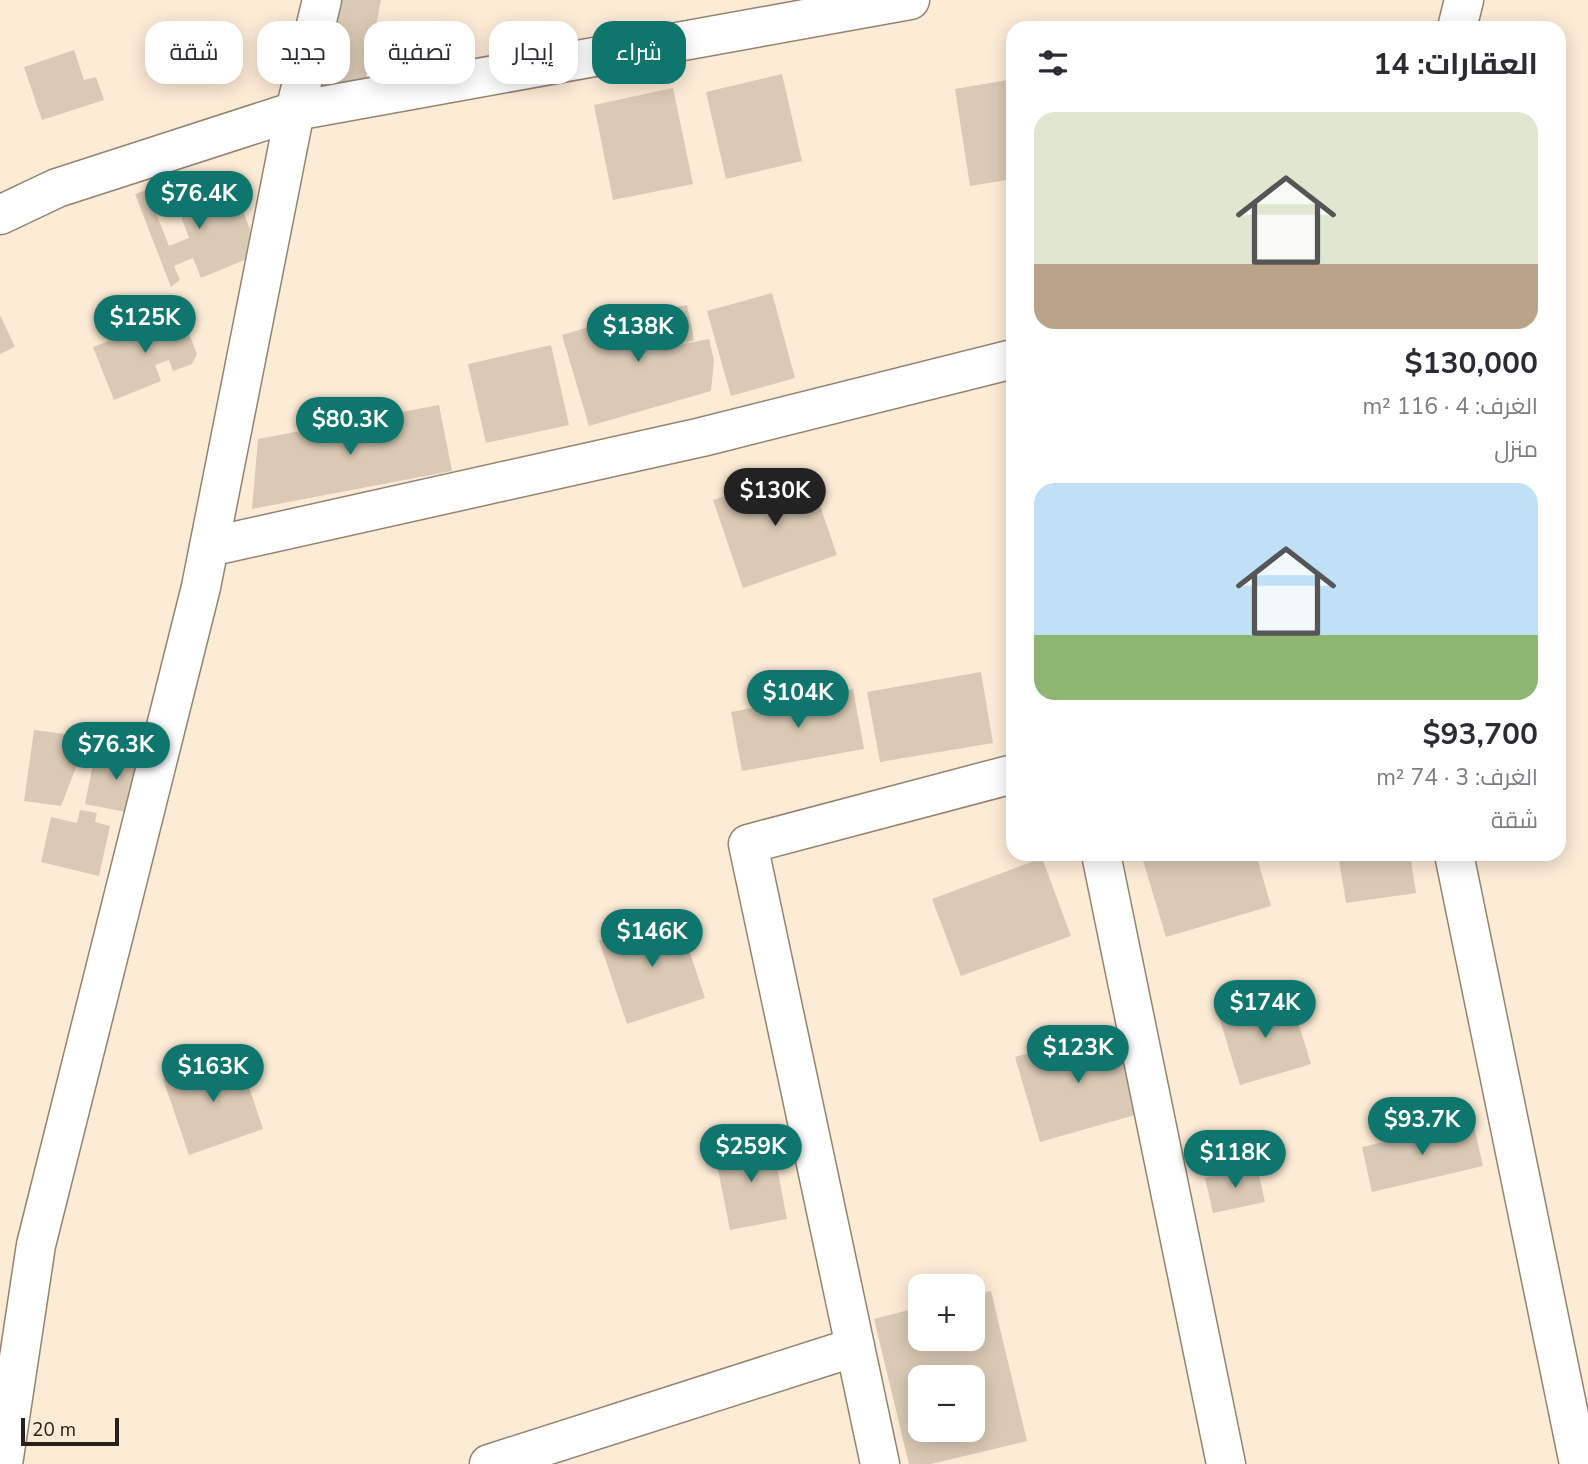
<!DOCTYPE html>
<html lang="ar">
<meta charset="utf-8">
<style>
body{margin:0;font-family:"Nunito Sans",Cairo,sans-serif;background:#f7f7f7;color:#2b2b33;direction:rtl;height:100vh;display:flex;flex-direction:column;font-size:26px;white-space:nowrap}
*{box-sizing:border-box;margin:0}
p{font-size:23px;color:#7c7c81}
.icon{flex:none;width:38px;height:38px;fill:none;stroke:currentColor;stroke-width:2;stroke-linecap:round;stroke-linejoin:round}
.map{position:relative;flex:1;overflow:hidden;direction:ltr}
.panel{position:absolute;left:1006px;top:21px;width:560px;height:840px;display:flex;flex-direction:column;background:#fff;border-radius:21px;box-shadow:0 4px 18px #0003;direction:rtl}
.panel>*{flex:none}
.hud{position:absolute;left:21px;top:21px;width:665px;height:63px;direction:rtl;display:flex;gap:14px}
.buttons{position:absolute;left:908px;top:1274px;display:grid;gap:14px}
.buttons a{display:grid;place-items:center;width:77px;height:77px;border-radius:14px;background:#fff;box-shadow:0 4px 18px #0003;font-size:35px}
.scale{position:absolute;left:21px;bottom:18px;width:98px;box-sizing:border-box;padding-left:7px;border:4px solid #272119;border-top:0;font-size:19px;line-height:24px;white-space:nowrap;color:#272119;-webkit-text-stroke:5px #fcebd5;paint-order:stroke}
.price{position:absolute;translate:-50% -60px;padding:0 16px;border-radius:24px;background:#0f766e;color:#fff;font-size:23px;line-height:46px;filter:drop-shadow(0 2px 4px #0008)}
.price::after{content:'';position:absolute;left:50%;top:42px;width:21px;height:16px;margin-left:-10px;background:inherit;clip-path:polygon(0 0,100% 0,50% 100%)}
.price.selected{background:#222;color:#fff}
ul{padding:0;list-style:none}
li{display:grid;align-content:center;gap:14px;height:371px;padding:0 28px}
li span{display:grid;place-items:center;height:217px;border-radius:21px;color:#555}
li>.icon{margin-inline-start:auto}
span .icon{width:126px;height:126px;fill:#fffc;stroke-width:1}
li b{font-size:30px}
h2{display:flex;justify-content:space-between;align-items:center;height:84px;padding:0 28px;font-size:30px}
.chip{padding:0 24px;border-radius:21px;background:#fff;box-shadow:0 4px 18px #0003;font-size:24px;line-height:63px}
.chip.selected{background:#0f766e;color:#fff}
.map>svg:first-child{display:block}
</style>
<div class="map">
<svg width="1588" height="1464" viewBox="0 0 1588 1464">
<rect width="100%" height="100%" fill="#fcebd5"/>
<!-- building -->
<g fill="#dacab5" fill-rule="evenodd">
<path d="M336 0H381L362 99 319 90Z"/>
<path d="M74 50 84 80 96 77 104 100 42 120 24 67Z"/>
<path d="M782 74 802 161 726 179 706 92Z"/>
<path d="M1013 79V179L970 186 955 89Z"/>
<path d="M673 88 693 184 613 200 594 105Z"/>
<path d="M168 182 175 200 154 208 169 246 189 238 178 208 233 186 250 229 247 259 201 278 193 258 174 266 180 280 171 287 135 194Z"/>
<path d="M772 293 795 378 731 396 707 311Z"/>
<path d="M687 305 694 340 678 345 709 339 714 360 711 391 589 426 562 335 609 321Z"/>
<path d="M181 313 197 354 192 364 173 371 169 360 155 365 161 381 114 400 93 347Z"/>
<path d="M0 315 15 347 0 354Z"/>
<path d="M551 345 569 425 486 443 468 364Z"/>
<path d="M439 405 452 471 252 509 258 439Z"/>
<path d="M807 468 837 555 743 588 713 500Z"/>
<path d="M981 672 993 743 880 762 867 692Z"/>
<path d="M853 689 864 749 742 771 731 712Z"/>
<path d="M34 730 88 737 61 806 24 801Z"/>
<path d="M96 749 146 759 136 814 85 804Z"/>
<path d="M80 810 97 813 95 822 110 826 99 876 41 862 51 817 77 823Z"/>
<path d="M1141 854H1256L1271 906 1166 937Z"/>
<path d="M1338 854H1410L1416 893 1346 903Z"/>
<path d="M1042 858 1071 936 961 976 932 899Z"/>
<path d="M677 914 705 998 627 1024 599 940Z"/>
<path d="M1290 996 1311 1064 1240 1085 1219 1017Z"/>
<path d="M1117 1028 1142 1113 1040 1142 1015 1057Z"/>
<path d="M238 1054 263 1129 189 1155 163 1079Z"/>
<path d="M1473 1122 1483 1166 1372 1192 1362 1147Z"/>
<path d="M771 1137 787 1219 730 1230 714 1149Z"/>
<path d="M1257 1166 1265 1202 1213 1213 1205 1178Z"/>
<path d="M991 1291 1027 1441 931 1464H909L874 1319 920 1307V1339H973V1295ZM920 1377H973V1430H920Z"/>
</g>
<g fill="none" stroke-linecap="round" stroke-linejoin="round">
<!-- minor casing -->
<g stroke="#938470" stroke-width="41">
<g id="minor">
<path d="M1457 28 1464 0"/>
<path d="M0 215 57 188 295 111 910 0"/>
<path d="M209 547 702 437 1013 359"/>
<path d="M1101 854 1226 1464"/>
<path d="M1454 854 1579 1464"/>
<path d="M3 1464 36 1245 201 587 295 111 322 0"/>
<path d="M489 1464 855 1347"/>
<path d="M880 1464 748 844 1013 774"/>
</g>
</g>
<!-- minor -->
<use href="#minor" stroke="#fff" stroke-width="38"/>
</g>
</svg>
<div class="buttons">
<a>+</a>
<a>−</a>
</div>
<div class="scale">20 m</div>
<b class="price" style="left:199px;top:231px">$76.4K</b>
<b class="price" style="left:145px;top:355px">$125K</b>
<b class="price" style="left:638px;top:364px">$138K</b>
<b class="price" style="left:350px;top:457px">$80.3K</b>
<b class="price selected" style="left:775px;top:528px">$130K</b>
<b class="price" style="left:798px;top:730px">$104K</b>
<b class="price" style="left:116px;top:782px">$76.3K</b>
<b class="price" style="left:652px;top:969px">$146K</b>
<b class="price" style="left:1265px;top:1040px">$174K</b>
<b class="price" style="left:1078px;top:1085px">$123K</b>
<b class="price" style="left:213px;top:1104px">$163K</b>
<b class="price" style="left:1422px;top:1157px">$93.7K</b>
<b class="price" style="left:751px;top:1184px">$259K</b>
<b class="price" style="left:1235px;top:1190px">$118K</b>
<div class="hud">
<a class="chip selected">شراء</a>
<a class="chip">إيجار</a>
<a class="chip">تصفية</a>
<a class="chip">جديد</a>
<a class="chip">شقة</a>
</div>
<section class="panel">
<h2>العقارات: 14<svg class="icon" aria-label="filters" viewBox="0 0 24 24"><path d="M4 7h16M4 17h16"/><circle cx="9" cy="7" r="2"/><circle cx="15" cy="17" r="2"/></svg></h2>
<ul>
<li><span style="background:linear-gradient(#dfe7d0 70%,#b9a48a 0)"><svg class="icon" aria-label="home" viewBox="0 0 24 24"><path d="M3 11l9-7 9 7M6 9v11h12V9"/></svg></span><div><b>$130,000</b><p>الغرف: 4 · 116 m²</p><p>منزل</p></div></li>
<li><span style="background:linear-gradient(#bfe0f5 70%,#8fb573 0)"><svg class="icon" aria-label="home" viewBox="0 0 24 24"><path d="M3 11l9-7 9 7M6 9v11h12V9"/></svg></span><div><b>$93,700</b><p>الغرف: 3 · 74 m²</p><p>شقة</p></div></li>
</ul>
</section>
</div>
